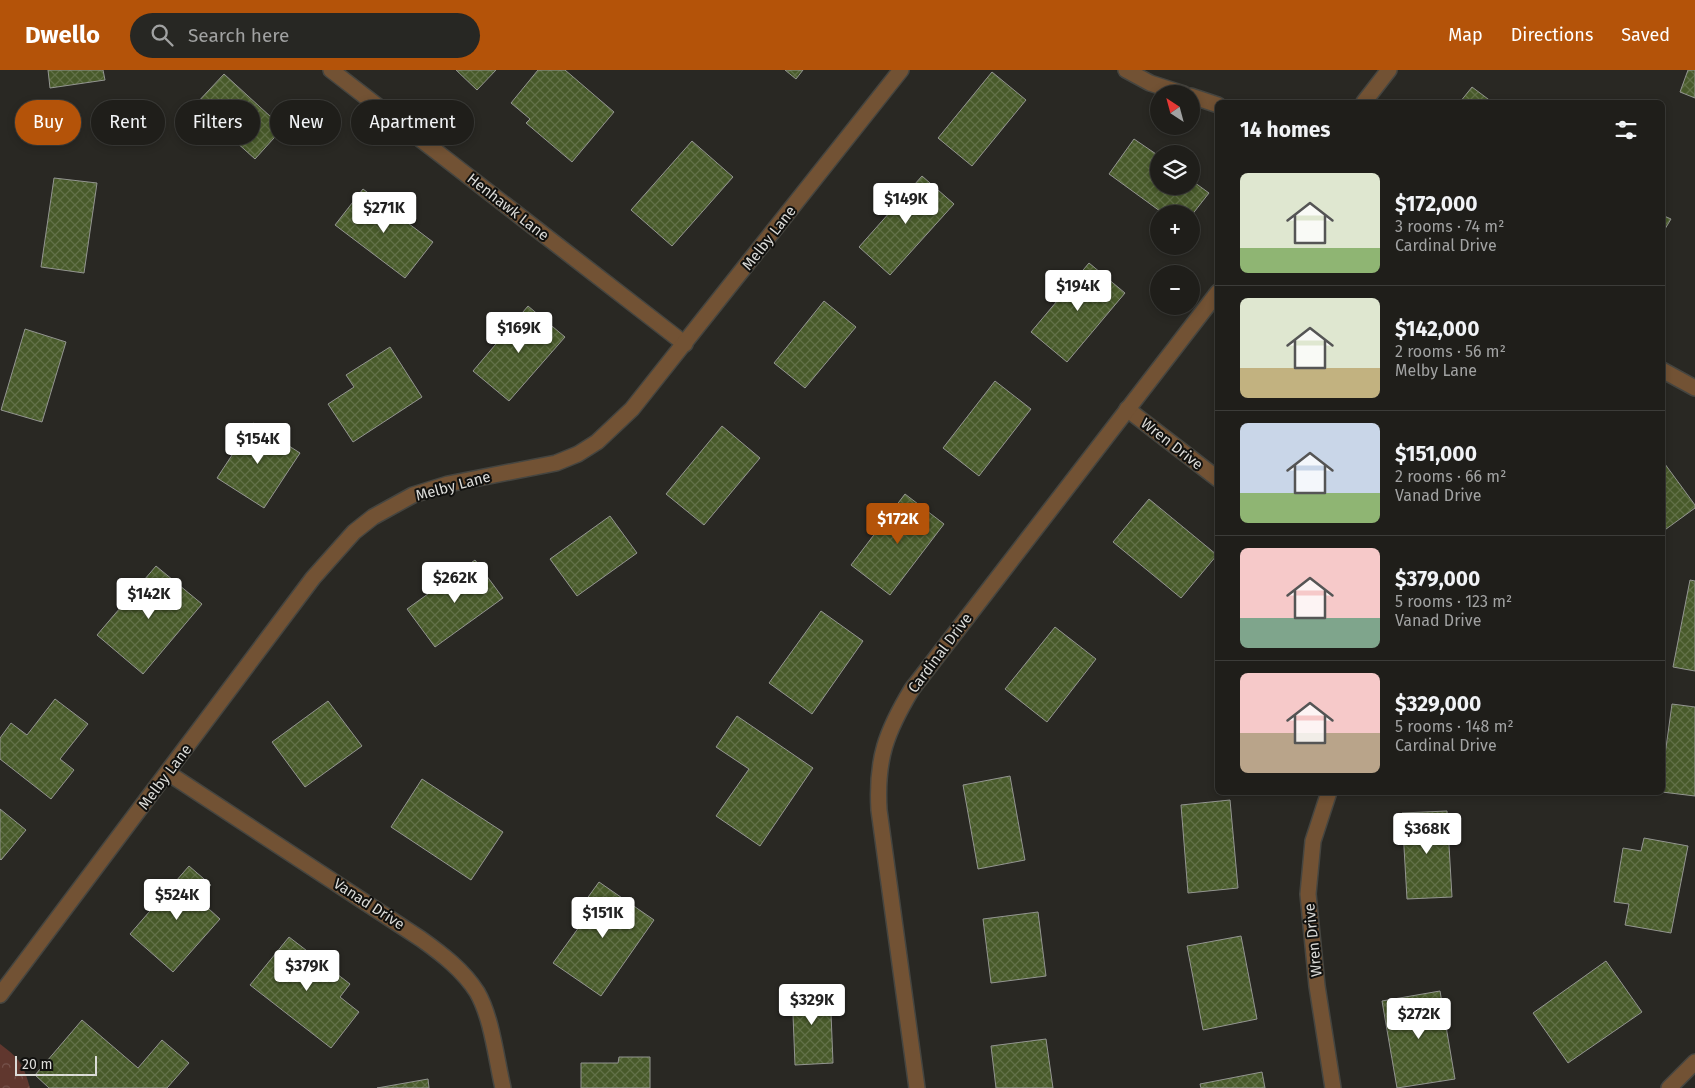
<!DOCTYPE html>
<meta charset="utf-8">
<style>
body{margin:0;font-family:"Fira Sans",sans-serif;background:#272723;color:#f1f3f6;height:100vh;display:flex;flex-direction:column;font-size:19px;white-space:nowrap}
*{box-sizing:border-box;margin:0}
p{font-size:16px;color:#a1a2a2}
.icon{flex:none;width:28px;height:28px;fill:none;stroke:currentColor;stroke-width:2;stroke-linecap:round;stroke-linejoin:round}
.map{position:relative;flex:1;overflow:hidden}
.side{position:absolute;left:1215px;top:30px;width:450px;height:695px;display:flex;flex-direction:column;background:#1f1e1a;border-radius:8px;box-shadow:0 2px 8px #0003,0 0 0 1px #3c3c39}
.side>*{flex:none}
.top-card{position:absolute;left:15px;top:30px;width:475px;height:45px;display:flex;gap:10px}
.needle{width:32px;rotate:324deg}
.controls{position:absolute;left:1150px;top:15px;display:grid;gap:10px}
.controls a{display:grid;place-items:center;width:50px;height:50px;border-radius:50%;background:#1f1e1a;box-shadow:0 2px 8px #0003,0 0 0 1px #3c3c39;font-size:25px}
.scale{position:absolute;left:15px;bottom:12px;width:82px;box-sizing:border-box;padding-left:5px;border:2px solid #dbdbd8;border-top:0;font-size:14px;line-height:18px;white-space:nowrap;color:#dbdbd8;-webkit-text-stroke:4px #11110f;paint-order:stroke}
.price{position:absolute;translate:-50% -42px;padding:0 11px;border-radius:5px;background:#fff;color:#222;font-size:16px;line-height:32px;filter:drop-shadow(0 1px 2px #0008)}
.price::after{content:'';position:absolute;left:50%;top:30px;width:15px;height:11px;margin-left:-8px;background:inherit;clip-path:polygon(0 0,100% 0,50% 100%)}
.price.active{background:#b45309;color:#fff}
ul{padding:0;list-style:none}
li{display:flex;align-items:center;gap:15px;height:125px;padding:0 25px}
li+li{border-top:1px solid #3c3c39}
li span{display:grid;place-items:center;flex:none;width:140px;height:100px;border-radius:8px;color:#555}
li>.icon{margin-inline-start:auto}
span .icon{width:60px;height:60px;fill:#fffc;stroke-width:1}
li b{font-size:21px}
h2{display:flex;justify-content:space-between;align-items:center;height:60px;padding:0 25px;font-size:21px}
.chip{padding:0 18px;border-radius:22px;background:#1f1e1a;box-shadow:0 2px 8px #0003,0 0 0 1px #3c3c39;font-size:18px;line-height:45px}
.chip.active{background:#b45309;color:#fff}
header{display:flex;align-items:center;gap:30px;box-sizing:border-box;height:70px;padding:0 25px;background:#b45309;color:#fff}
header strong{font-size:24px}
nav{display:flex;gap:28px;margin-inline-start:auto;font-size:18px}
.search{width:350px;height:45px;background:#272723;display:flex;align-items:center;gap:12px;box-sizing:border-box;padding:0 18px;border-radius:28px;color:#a1a2a2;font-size:19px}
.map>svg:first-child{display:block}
</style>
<header>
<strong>Dwello</strong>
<div class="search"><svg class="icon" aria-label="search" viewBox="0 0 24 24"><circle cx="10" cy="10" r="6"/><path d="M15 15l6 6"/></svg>Search here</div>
<nav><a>Map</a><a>Directions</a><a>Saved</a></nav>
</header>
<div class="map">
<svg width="1695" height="1018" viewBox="0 0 1695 1018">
<defs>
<pattern id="forest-crowns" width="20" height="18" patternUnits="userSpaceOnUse" patternTransform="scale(1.25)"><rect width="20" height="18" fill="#60372e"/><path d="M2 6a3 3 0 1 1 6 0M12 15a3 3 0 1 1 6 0" fill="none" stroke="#76534c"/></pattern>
<pattern id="building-cross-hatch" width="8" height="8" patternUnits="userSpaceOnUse" patternTransform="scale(1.25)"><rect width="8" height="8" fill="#485a2a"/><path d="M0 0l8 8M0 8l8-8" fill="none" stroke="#627148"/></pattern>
</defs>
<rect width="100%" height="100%" fill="#292823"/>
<!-- forest -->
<path fill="url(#forest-crowns)" d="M0 974C20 989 23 994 30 1018H0Z"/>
<!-- building -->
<g fill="url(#building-cross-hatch)" stroke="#939590">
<path d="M48 0H103L105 10 50 18Z"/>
<path d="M456 0H496L477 20Z"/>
<path d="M538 0H565L614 42 572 92 526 53 530 49 511 33Z"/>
<path d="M785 0H803L796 9Z"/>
<path d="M1688 0H1695V28L1680 22Z"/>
<path d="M992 2 1026 30 972 96 938 68Z"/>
<path d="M224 4 283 58 255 89 195 35Z"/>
<path d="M1472 17 1492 32H1460Z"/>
<path d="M1134 69 1159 86V116H1191V110L1209 123 1191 146V144H1164L1109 104Z"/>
<path d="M692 71 733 107 672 176 631 140Z"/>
<path d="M922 106 954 134 890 205 859 177Z"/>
<path d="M54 108 97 113 84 203 41 197Z"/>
<path d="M363 119 433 172 405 208 335 155Z"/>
<path d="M1662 145 1671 149 1662 164Z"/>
<path d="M1089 193 1125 223 1067 292 1031 262Z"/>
<path d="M824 231 856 257 805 318 774 293Z"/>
<path d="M528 236 565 267 509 331 473 301Z"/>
<path d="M25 259 66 272 42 352 1 340Z"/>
<path d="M390 277 422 327 353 372 328 334 354 317 346 305Z"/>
<path d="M995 311 1031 339 979 406 943 378Z"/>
<path d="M253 353 300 383 264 438 217 408Z"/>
<path d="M722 356 760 388 704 455 666 424Z"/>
<path d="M1662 390 1695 435V438L1662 462Z"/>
<path d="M905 424 944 454 890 525 851 495Z"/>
<path d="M1149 429 1217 485 1181 528 1113 472Z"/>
<path d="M610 446 637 483 577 526 550 489Z"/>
<path d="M475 490 503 528 435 577 407 539Z"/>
<path d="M156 496 202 534 143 604 97 565Z"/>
<path d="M1690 510 1695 511V601L1673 597Z"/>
<path d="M821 541 863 571 812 644 769 613Z"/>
<path d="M1055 557 1096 589 1047 652 1005 619Z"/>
<path d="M55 629 88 654 60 689 74 700 51 729 0 689V668L11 653 27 665Z"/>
<path d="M328 631 362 676 305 717 272 672Z"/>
<path d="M1672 634 1695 637V726L1662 722V684L1665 685Z"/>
<path d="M737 646 813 698 760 776 716 746 749 699 716 677Z"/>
<path d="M1010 706 1025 790 978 799 963 715Z"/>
<path d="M422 709 503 762 471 810 391 757Z"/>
<path d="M1230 730 1238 818 1188 823 1181 735Z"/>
<path d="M0 739 26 760 1 790 0 789Z"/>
<path d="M1447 741 1452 827 1407 829 1402 743Z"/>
<path d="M1644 768 1688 776 1671 863 1625 855 1629 834 1614 832 1623 778 1641 781Z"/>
<path d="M189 796 211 815 198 829 220 849 173 902 130 864Z"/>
<path d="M599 812 654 850 601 926 553 893 587 846 578 841Z"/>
<path d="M1038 842 1046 906 991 913 983 849Z"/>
<path d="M1241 866 1257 949 1203 960 1187 876Z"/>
<path d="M289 867 350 914 340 927 359 942 331 978 250 915Z"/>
<path d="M1606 891 1642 942 1568 993 1533 943Z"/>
<path d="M830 918 833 993 795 995 792 920Z"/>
<path d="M1440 921 1455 1009 1397 1018 1382 931Z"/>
<path d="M82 950 138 998 162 970 189 993 167 1018H49L35 1005Z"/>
<path d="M1046 969 1053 1018H996L991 976Z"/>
<path d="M619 987H650V1018H581V993H618Z"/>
<path d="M1262 1002 1265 1018H1201L1200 1014Z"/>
<path d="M428 1009 429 1018H377Z"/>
</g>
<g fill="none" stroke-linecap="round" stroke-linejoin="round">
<!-- street casing -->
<g stroke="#454540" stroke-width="18">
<g id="street">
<path d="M331 0 685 274"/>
<path d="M1126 0 1150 13 1184 24"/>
<path d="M1191 26 1218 35"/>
<path d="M1364 32 1389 0"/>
<path d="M1662 300 1695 318"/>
<path d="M1127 339 1218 409"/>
<path d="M168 703 421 869C442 884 463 900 477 922 492 948 496 988 503 1018"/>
<path d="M1329 722 1313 771 1308 824 1317 916 1333 1018"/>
<path d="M0 925 313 508 354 462 373 447 413 425 448 414 556 393 578 384 597 372 632 339 901 0"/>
<path d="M917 1018 879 740C876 689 886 662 912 619L1218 222"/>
<path d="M1669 1018 1695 992"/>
</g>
</g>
<!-- street -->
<use href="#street" stroke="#725234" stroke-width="15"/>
</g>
<g text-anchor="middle" stroke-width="4" stroke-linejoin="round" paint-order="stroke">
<!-- street labels -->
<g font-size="15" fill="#dbdbd8" stroke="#11110f">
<text transform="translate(508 137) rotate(38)" y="5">Henhawk Lane</text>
<text transform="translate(769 168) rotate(-52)" y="5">Melby Lane</text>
<text transform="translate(1172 374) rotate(38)" y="5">Wren Drive</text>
<text transform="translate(453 416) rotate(-15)" y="5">Melby Lane</text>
<text transform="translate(940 583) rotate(-53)" y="5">Cardinal Drive</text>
<text transform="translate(165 707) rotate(-53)" y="5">Melby Lane</text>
<text transform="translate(369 834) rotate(33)" y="5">Vanad Drive</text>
<text transform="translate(1313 870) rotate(-96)" y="5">Wren Drive</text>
</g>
</g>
</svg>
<div class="controls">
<a><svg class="needle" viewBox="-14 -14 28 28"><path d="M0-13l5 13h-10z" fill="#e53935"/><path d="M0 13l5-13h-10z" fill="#a1a2a2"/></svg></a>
<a><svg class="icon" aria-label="layers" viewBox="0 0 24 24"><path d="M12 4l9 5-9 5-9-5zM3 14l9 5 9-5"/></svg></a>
<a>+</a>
<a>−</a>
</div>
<div class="scale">20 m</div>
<b class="price" style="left:906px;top:155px">$149K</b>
<b class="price" style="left:384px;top:164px">$271K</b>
<b class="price" style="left:1078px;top:242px">$194K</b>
<b class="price" style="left:519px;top:284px">$169K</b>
<b class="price" style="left:258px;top:395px">$154K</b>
<b class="price active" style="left:898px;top:475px">$172K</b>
<b class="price" style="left:455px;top:534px">$262K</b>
<b class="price" style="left:149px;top:550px">$142K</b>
<b class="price" style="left:1427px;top:785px">$368K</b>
<b class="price" style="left:177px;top:851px">$524K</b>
<b class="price" style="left:603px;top:869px">$151K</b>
<b class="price" style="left:307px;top:922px">$379K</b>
<b class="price" style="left:812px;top:956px">$329K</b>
<b class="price" style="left:1419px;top:970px">$272K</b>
<div class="top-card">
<a class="chip active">Buy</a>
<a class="chip">Rent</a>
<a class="chip">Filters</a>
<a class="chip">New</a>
<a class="chip">Apartment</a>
</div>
<section class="side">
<h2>14 homes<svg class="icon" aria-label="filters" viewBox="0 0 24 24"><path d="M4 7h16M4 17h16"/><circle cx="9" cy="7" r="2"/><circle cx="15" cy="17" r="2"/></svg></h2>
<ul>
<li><span style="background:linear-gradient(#dfe7d0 75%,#8fb573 0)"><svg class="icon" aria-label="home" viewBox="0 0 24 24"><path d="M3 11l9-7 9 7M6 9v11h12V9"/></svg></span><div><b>$172,000</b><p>3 rooms · 74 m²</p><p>Cardinal Drive</p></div></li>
<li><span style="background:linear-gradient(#dfe7d0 70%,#c2b280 0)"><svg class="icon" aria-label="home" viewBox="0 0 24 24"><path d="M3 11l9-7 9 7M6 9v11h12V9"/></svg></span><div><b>$142,000</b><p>2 rooms · 56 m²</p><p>Melby Lane</p></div></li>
<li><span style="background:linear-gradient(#c9d6e8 70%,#8fb573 0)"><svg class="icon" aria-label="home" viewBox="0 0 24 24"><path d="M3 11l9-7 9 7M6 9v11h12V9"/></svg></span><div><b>$151,000</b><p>2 rooms · 66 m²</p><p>Vanad Drive</p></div></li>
<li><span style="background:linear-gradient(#f6c9c9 70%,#7fa58c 0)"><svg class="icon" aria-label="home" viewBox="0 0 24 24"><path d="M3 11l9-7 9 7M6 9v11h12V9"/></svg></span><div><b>$379,000</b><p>5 rooms · 123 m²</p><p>Vanad Drive</p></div></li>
<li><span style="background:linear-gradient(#f6c9c9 60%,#b9a48a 0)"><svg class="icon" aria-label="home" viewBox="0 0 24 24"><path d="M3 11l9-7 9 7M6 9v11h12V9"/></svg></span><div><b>$329,000</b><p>5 rooms · 148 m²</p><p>Cardinal Drive</p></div></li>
</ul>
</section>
</div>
